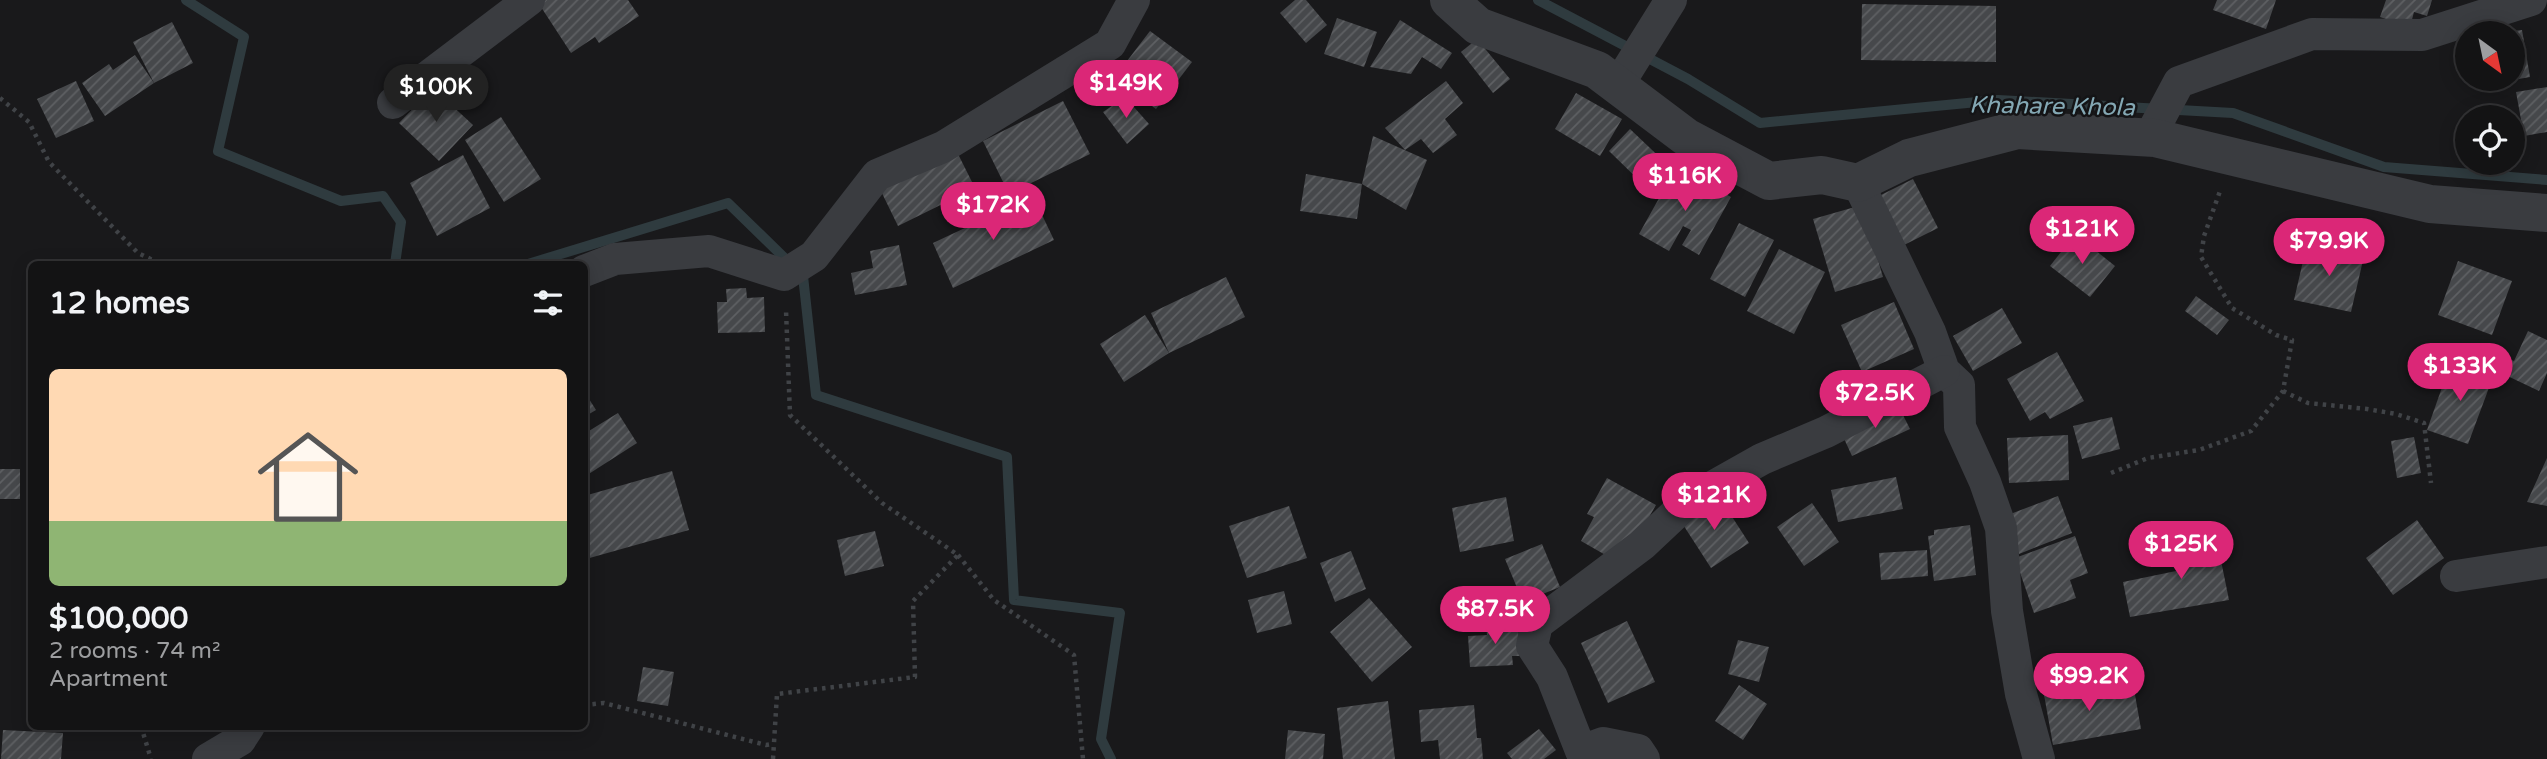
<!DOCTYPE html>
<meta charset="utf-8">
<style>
body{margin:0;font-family:"Varela Round",sans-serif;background:#202022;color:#f1f3f6;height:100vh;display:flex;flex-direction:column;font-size:26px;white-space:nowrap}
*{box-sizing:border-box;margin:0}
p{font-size:23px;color:#9d9ea0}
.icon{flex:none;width:38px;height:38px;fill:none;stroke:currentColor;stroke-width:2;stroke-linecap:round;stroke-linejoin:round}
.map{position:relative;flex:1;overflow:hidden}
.details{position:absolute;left:28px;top:261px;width:560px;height:469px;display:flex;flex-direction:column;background:#131314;border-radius:10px;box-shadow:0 4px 18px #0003,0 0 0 2px #323234}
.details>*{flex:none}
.needle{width:46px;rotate:147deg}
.buttons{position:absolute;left:2455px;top:21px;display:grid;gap:14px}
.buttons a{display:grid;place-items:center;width:70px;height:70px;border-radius:50%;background:#131314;box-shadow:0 4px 18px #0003,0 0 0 2px #323234;font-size:35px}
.price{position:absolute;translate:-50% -60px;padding:0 16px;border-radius:24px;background:#db2777;color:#fff;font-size:23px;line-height:46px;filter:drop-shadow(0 2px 4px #0008)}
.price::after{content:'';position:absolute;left:50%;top:42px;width:21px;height:16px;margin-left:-10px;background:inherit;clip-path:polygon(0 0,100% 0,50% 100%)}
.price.current{background:#222;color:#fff}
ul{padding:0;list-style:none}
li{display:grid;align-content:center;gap:14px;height:371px;padding:0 21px}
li+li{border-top:2px solid #323234}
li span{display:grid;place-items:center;height:217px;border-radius:10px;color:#555}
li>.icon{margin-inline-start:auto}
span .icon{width:126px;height:126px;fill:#fffc;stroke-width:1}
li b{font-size:30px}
h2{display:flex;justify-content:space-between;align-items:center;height:84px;padding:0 21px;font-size:30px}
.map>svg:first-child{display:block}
</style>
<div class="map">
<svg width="2547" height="759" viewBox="0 0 2547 759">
<defs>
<pattern id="building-hatch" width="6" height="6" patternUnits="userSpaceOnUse" patternTransform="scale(1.75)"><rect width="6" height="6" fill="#46484b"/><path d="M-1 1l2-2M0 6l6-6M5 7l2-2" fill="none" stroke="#5e6063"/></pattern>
</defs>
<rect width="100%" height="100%" fill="#19191b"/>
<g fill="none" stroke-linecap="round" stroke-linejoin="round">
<!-- stream -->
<g stroke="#2f3b3f" stroke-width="10">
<path d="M186 0 244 37 218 151 341 201 383 196 401 222 395 264"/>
<path d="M1538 0 1688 79 1760 123 1998 100 2233 113 2384 167 2547 180"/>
<path d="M528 264 728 203 803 276 816 395 1007 457 1014 600 1120 613 1101 739 1111 759"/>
</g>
</g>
<!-- building -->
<g fill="url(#building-hatch)">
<path d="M546 0H628L639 16 599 43 595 37 571 53 539 4Z"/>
<path d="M1295 0H1306L1327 25 1306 43 1280 13Z"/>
<path d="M2217 0H2276L2266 29 2213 10Z"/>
<path d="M2386 0H2432L2427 16 2414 12 2410 27 2380 17Z"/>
<path d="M1862 4 1996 6V62L1861 60Z"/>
<path d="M1337 18 1377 32 1364 67 1324 54Z"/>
<path d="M1400 20 1452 53 1441 69 1422 57 1411 74 1370 67Z"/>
<path d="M172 22 193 63 154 83 133 42Z"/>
<path d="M2522 30 2530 77 2473 87 2472 79H2513V31Z"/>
<path d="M1150 31 1192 62 1156 109 1114 78Z"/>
<path d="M1477 39 1510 79 1493 93 1461 52Z"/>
<path d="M135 55 154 83 105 116 82 83 109 64 113 70Z"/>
<path d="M76 81 94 121 56 138 37 99Z"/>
<path d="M1446 81 1463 103 1445 119 1457 135 1433 153 1421 139 1405 150 1385 128Z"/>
<path d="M2547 87V132L2524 136 2516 92Z"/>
<path d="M433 88 473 125 439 161 399 123Z"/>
<path d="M1576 93 1622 119 1600 156 1555 129Z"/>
<path d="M1125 97 1149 124 1127 144 1103 112Z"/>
<path d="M1063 101 1090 154 1009 194 983 141Z"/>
<path d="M501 117 541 179 504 202 465 140Z"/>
<path d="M1630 129 1671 168 1649 190 1609 151Z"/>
<path d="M1373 136 1427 160 1406 210 1362 184Z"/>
<path d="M954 146 975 188 898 226 877 183Z"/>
<path d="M463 155 490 208 437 236 410 183Z"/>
<path d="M1683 170 1731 197 1699 255 1682 245 1691 230 1683 226 1669 251 1639 234 1672 175 1678 178Z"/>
<path d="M1306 174 1362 184 1357 219 1300 211Z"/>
<path d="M1913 179 1938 228 1898 248 1873 199Z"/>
<path d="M1033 196 1054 240 953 288 933 243Z"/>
<path d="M1862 205 1883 277 1835 292 1813 219Z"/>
<path d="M1739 223 1774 240 1745 297 1710 279Z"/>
<path d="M2075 234 2115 266 2090 297 2050 266Z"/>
<path d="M2307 244 2364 256 2351 312 2294 300Z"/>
<path d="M899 245 907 285 855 295 851 273 873 268 870 251Z"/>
<path d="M1779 249 1825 272 1794 334 1747 311Z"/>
<path d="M2458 261 2512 281 2492 335 2438 315Z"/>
<path d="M1226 277 1245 317 1169 353 1151 313Z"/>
<path d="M746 288 747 298 764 297 765 332 718 333 717 302H727L726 289Z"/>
<path d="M2196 296 2229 320 2217 335 2185 311Z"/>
<path d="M1894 302 1914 349 1862 372 1841 325Z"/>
<path d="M2002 308 2022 343 1973 371 1953 336Z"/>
<path d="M1145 315 1169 353 1124 382 1100 344Z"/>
<path d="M2528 331 2547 340V373L2539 391 2497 371 2503 356 2514 361Z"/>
<path d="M2057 352 2084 401 2050 419 2045 412 2030 421 2007 379Z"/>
<path d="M2451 362 2493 377 2468 444 2427 430Z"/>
<path d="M584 391 596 410 584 417Z"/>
<path d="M1898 405 1910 429 1852 456 1841 432Z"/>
<path d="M618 413 637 443 584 477V434Z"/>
<path d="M2112 417 2120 449 2082 459 2073 426Z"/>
<path d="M2068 435 2069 480 2009 483 2007 438Z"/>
<path d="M2414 437 2421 473 2397 478 2391 441Z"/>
<path d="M2547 458V506L2527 502Z"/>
<rect x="0" y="469" width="20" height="30"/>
<path d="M672 471 689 530 586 559 584 496Z"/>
<path d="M1896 477 1903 509 1838 522 1831 490Z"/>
<path d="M1607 478 1656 505 1636 540 1616 561 1581 541 1594 517 1587 514Z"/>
<path d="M1718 495 1749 543 1711 568 1680 520Z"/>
<path d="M2058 496 2072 533 2019 554 2005 516Z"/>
<path d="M1506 497 1514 541 1460 552 1452 508Z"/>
<path d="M1812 503 1839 542 1804 566 1777 527Z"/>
<path d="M1289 506 1307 558 1247 578 1229 526Z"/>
<path d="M2417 520 2444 558 2393 595 2366 558Z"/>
<path d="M1970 525 1976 575 1934 581 1928 536 1934 535V530Z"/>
<path d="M875 531 884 566 845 576 837 540Z"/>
<path d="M2075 536 2088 573 2070 580 2076 598 2034 613 2015 558Z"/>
<path d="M2216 536 2229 600 2130 617 2123 582 2176 571 2171 545Z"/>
<path d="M1542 544 1560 587 1523 602 1505 559Z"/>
<path d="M1927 550 1928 576 1881 580 1879 553Z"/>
<path d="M1351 551 1366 589 1335 602 1320 563Z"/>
<path d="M1284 591 1292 624 1257 633 1248 600Z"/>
<path d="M1369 598 1412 647 1372 682 1330 632Z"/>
<path d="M1627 621 1655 682 1608 703 1581 643Z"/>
<path d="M1518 623 1520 656H1512L1513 665 1470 667 1468 636 1487 635 1486 625Z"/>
<path d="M1738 640 1769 647 1759 682 1728 674Z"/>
<path d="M643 667 674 672 668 706 637 701Z"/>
<path d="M2089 680 2092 697 2134 689 2141 729 2053 745 2043 689Z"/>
<path d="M1739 685 1767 704 1743 740 1715 721Z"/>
<path d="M1388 701 1395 759H1343L1337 708Z"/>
<path d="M1474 705 1477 738H1481L1483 759H1440L1438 740 1421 742 1419 710Z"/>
<path d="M1539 729 1556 750 1544 759H1512L1507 753Z"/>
<path d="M3 730 63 733 61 759H1Z"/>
<path d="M1288 730 1325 734 1323 759H1285Z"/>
</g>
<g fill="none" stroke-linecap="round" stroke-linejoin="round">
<!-- path -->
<g stroke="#404347" stroke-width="4.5" stroke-dasharray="3.5 5" stroke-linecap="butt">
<path d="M0 98 29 122 49 162 138 253 161 264"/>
<path d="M2283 391 2308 403 2367 409 2396 414 2424 423 2431 483"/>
<path d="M2111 473 2148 458 2199 450 2251 431 2283 391 2292 340 2276 335 2232 308 2201 257 2204 236 2220 191"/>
<path d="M958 555 994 600 1074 655 1083 759"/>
<path d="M584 705 604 703 766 745 772 744"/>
<path d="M141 726 151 759"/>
<path d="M773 759 777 694 915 677 913 601 958 555 882 503 790 415 786 310"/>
</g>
<!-- minor -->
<g stroke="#3a3c40" stroke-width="32">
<path d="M1618 85 1671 0"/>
<path d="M393 103 529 0"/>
<path d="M2155 138V127L2179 82 2312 34 2422 35 2531 0"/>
<path d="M1858 183 1930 332 1944 371 1959 385 1960 427 1985 482 2001 528 2007 611 2021 694 2039 759"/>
<path d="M584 271 615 259 709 251 784 275 814 256 877 175 943 147 1110 44 1134 0"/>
<path d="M2456 576 2547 562"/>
<path d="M208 759 240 740 249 726"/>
<path d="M1644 759 1638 750 1603 743 1581 751 1552 677 1532 646 1537 624 1642 545 1691 499 1762 459 1826 432 1944 371"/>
</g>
<!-- tertiary -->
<path stroke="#3a3c40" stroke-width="38" d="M1449 0 1478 26 1597 70 1686 137 1769 181 1822 175 1858 183 1909 158 2017 130 2155 138 2430 204 2547 213"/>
</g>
<g text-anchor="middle" stroke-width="5" stroke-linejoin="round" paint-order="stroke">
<!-- water labels -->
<g font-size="24" font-style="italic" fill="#84a8b4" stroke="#141416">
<text transform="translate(2052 106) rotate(1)" y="8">Khahare Khola</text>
</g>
</g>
</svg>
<div class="buttons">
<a><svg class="needle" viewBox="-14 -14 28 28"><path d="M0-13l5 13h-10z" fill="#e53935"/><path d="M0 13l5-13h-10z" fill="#9d9ea0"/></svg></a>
<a><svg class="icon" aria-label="locate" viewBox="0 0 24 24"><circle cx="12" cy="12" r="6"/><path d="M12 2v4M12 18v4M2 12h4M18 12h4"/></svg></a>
</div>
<b class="price" style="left:1126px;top:120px">$149K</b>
<b class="price current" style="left:436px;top:124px">$100K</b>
<b class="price" style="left:1685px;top:213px">$116K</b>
<b class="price" style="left:993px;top:242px">$172K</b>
<b class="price" style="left:2082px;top:266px">$121K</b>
<b class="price" style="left:2329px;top:278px">$79.9K</b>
<b class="price" style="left:2460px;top:403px">$133K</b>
<b class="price" style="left:1875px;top:430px">$72.5K</b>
<b class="price" style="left:1714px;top:532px">$121K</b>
<b class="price" style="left:2181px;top:581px">$125K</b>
<b class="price" style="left:1495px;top:646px">$87.5K</b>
<b class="price" style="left:2089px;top:713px">$99.2K</b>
<section class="details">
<h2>12 homes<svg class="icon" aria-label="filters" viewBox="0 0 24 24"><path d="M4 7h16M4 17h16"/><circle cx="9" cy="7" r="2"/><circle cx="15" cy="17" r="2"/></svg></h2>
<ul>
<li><span style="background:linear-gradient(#ffd9b3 70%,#8fb573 0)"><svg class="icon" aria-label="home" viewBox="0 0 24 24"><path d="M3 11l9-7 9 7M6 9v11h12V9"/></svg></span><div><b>$100,000</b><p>2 rooms · 74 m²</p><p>Apartment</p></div></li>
</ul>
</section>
</div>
